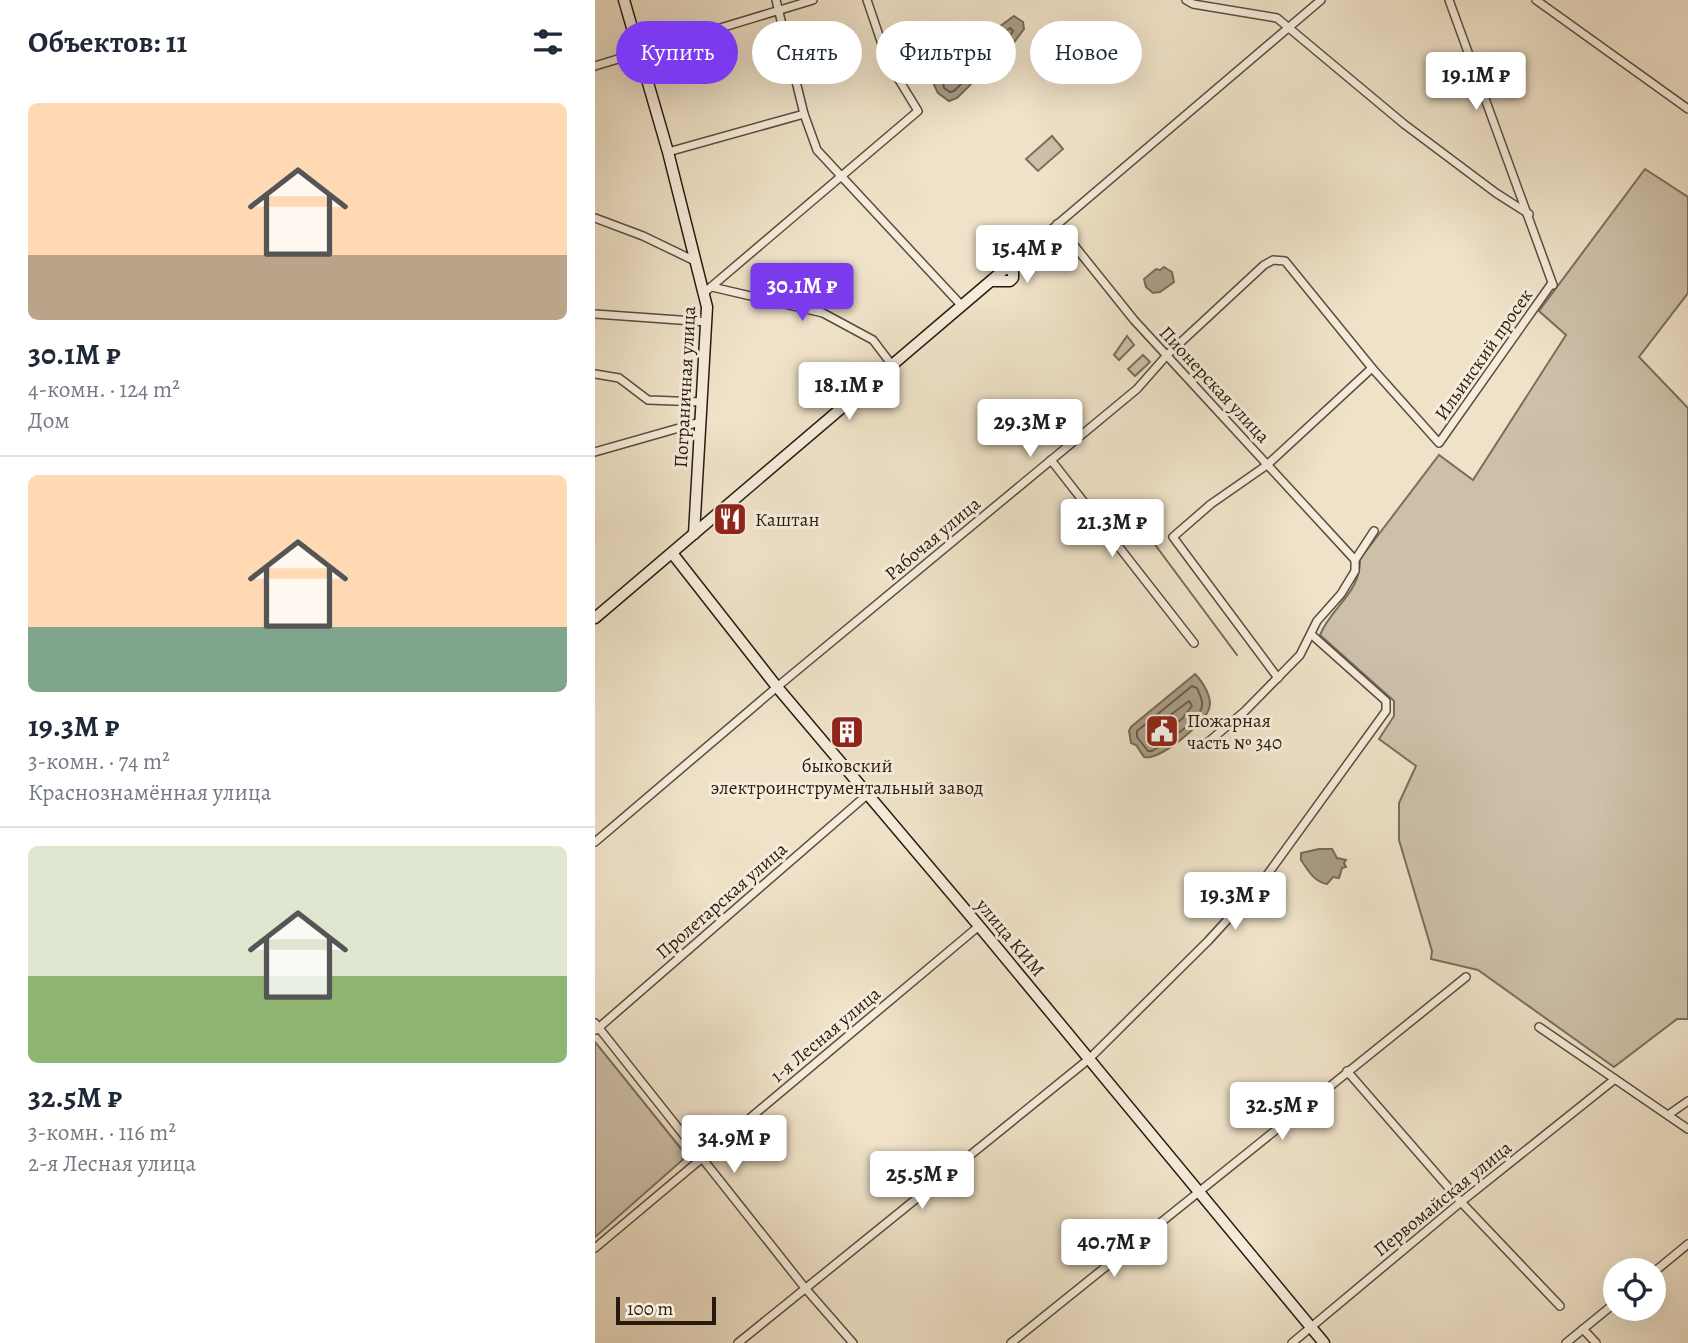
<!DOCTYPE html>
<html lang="ru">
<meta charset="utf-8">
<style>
body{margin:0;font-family:Alegreya,serif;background:#f2f2f3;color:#1f2937;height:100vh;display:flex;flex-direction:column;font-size:26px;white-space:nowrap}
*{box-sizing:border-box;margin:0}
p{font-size:23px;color:#747a83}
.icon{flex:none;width:38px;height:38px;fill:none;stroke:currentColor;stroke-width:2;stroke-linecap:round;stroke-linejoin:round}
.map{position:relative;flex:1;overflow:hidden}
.side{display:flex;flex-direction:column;background:#fff;width:595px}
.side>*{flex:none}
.guide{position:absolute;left:21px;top:21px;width:665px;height:63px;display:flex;gap:14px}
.fabs{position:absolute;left:1008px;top:1258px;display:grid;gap:14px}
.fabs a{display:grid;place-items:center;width:63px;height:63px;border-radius:50%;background:#fff;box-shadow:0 7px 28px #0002;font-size:35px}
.scale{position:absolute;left:21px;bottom:18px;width:100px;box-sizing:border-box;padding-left:7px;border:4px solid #271b0f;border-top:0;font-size:19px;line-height:24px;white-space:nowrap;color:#271b0f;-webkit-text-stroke:5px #f5ecdb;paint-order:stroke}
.price{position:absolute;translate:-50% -60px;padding:0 16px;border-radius:7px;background:#fff;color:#222;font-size:23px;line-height:46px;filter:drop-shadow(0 2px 4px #0008)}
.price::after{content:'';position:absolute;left:50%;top:42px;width:21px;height:16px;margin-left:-10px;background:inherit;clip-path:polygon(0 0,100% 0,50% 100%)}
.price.selected{background:#7c3aed;color:#fff}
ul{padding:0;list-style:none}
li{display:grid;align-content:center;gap:14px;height:371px;padding:0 28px}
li+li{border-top:2px solid #e0e1e3}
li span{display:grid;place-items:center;height:217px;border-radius:10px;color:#555}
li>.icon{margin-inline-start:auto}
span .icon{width:126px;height:126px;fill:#fffc;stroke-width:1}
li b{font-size:30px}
h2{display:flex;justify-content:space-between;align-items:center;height:84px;padding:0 28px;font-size:30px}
.chip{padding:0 24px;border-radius:32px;background:#fff;box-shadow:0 7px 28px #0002;font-size:24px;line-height:63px}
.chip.selected{background:#7c3aed;color:#fff}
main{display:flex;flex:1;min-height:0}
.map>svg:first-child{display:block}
</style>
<main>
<section class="side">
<h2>Объектов: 11<svg class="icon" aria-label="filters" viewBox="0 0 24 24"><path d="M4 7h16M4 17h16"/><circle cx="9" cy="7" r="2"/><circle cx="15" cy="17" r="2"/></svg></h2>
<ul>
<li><span style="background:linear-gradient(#ffd9b3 70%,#b9a48a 0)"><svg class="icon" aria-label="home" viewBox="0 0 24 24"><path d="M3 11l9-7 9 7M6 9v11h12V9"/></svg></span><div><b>30.1M ₽</b><p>4-комн. · 124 m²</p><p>Дом</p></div></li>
<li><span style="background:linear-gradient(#ffd9b3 70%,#7fa58c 0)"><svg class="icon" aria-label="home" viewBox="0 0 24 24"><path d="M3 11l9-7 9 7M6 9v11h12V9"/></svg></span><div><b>19.3M ₽</b><p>3-комн. · 74 m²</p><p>Краснознамённая улица</p></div></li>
<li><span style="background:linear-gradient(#dfe7d0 60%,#8fb573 0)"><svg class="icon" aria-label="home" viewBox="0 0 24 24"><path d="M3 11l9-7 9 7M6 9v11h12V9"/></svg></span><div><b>32.5M ₽</b><p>3-комн. · 116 m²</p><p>2-я Лесная улица</p></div></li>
</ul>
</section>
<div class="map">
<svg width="1093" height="1343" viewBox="0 0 1093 1343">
<rect width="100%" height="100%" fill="#efe2c8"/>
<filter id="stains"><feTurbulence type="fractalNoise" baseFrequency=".00286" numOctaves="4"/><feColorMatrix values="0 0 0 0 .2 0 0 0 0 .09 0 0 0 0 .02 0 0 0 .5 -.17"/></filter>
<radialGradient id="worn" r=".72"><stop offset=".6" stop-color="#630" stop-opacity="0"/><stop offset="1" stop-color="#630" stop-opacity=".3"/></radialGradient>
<!-- green -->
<g fill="#cdc0a9" stroke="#7a6e5c" stroke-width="2">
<path d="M457 136 468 149 443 171 431 159Z"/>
<path d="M1050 169 1093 197V293L1044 357 1093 408V1019H1082L1019 1067 883 970 836 959 837 951 804 840V803L821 766 784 739 799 716V701L725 635C737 606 766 593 765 559L844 455 878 480 971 335 944 311Z"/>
<path d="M532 336 539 345 524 360 519 355Z"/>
<path d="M548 355 555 362 540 376 533 369Z"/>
<path d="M0 1042 92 1156 0 1237Z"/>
</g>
<!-- water -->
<g fill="#ab9e89" stroke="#766a58" stroke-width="2">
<path d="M419 16 428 22 429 29 420 41 362 98 354 101 343 93 339 85C345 69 365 62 378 51V46Z"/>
<path d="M569 267 577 272 579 282 565 292 558 293 551 287 549 279 561 269 565 270Z"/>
<path d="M600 674C608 682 618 698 614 709 609 724 564 761 549 757L541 745 536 743 534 731 536 727Z"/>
<path d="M724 849H737L742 858 751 860 749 863 751 867 747 868 744 878 738 877 732 884C719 882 713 870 706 860V853Z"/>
</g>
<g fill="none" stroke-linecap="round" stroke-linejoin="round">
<!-- shore -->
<g stroke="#695c4c" stroke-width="2">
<path d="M415 28 418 31 415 36 359 91 355 92 349 88 348 83 359 72 368 70 383 56 387 49Z"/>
<path d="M597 686 602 688C604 693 608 700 607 705 607 720 569 743 557 751H553L542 737V731Z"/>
<path d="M594 701 597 706 587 719 560 738H555L554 731Z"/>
</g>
<!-- stream -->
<path stroke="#766a58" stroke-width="2" d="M538 515 642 655"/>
<!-- street casing -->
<g stroke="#594d3d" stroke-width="10">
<g id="street">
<path d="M181 0 209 114 222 150 367 306"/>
<path d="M591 0 598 4 682 18 809 124 901 193 934 214"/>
<path d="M854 0 958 285"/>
<path d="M941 0 1093 109"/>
<path d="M0 66 218 0"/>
<path d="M73 152 209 114"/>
<path d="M0 218 48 236 100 261"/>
<path d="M462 224 539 320 760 560"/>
<path d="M411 268 726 0"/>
<path d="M117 287 228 313 278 340 297 365"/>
<path d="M110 292 323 111 293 62 272 0"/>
<path d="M0 314 112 322"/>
<path d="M0 374 24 378 53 400 107 402"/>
<path d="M0 452 105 422"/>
<path d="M456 460 599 643"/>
<path d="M683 678 578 537 616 504 672 465 777 368"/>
<path d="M612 743 650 711 705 655 722 621 746 594 760 571V560L779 531"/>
<path d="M0 842 182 687 542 389 572 355 669 265 678 260 690 261 777 368 844 443 957 283"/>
<path d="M0 1023 210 1288 258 1343"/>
<path d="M944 1027 1093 1129"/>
<path d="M1 1030 273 794"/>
<path d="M752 1071 866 1202 965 1306"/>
<path d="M1073 1115 1093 1101"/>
<path d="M0 1248 384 926"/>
<path d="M1059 1272 1093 1244"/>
<path d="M988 1329 1001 1343"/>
<path d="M143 1343 494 1059 613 941 667 882 791 711V701L717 635"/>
<path d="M416 1343 871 977"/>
<path d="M697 1343 866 1202 1020 1079"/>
<path d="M971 1343 1020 1303"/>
</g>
</g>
<!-- secondary casing -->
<g stroke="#271b0f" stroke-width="13">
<g id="secondary">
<path d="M29 0 73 152 112 307 99 534"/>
<path d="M77 553 182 687 384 926 729 1343"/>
<path d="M0 618 411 268 418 271V278L415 281H396"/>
</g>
</g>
<!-- street -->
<use href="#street" stroke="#f5ecdb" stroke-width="7"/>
<!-- secondary -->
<use href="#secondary" stroke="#f5ecdb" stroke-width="10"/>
</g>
<!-- icons -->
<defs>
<g id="restaurant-square" transform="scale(1.75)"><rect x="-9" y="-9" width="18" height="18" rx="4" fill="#8f2418" stroke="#f5ecdb"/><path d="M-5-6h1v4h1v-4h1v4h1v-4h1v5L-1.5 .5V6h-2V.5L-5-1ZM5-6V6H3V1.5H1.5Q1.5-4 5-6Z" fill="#fff"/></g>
<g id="civic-square" transform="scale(1.75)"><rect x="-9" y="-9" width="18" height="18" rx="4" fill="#8f2418" stroke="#f5ecdb"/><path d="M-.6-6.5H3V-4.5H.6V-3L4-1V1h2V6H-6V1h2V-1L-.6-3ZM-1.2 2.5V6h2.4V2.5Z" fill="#fff"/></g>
<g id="building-square" transform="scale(1.75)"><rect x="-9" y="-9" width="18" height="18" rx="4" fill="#8f2418" stroke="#f5ecdb"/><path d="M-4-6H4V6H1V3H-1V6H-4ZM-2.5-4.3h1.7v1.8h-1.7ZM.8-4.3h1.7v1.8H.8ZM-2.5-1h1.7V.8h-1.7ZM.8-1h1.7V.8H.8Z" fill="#fff"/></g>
</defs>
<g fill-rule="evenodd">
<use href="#restaurant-square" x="135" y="519"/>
<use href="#civic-square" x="567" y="731"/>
<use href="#building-square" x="252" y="732"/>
</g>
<g text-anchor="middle" stroke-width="6" stroke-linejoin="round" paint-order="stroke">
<!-- street labels -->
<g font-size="19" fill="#271b0f" stroke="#f5ecdb">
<text transform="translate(888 354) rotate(-55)" y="7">Ильинский просек</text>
<text transform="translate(620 384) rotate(47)" y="7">Пионерская улица</text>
<text transform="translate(89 387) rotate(-87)" y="7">Пограничная улица</text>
<text transform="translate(337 538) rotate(-40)" y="7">Рабочая улица</text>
<text transform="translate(126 900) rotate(-41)" y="7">Пролетарская улица</text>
<text transform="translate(416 937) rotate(50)" y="7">улица КИМ</text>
<text transform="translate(230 1034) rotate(-40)" y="7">1-я Лесная улица</text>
<text transform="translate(847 1198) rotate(-39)" y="7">Первомайская улица</text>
</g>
<!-- poi labels -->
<g font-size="19" fill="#271b0f" stroke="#f5ecdb" text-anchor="start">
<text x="160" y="526">Каштан</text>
<text x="592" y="727">Пожарная<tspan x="592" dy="22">часть № 340</tspan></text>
<text x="252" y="772" text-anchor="middle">быковский<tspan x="252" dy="22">электроинструментальный завод</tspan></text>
</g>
</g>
<rect width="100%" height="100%" filter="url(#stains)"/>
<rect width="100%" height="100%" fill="url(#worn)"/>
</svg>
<div class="fabs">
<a><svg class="icon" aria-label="locate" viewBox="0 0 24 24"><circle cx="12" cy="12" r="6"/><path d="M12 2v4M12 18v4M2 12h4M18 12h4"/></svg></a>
</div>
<div class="scale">100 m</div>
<b class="price" style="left:881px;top:112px">19.1M ₽</b>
<b class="price" style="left:432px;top:285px">15.4M ₽</b>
<b class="price selected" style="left:207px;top:323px">30.1M ₽</b>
<b class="price" style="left:254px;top:422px">18.1M ₽</b>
<b class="price" style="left:435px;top:459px">29.3M ₽</b>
<b class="price" style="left:517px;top:559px">21.3M ₽</b>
<b class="price" style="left:640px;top:932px">19.3M ₽</b>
<b class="price" style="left:687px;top:1142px">32.5M ₽</b>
<b class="price" style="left:139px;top:1175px">34.9M ₽</b>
<b class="price" style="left:327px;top:1211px">25.5M ₽</b>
<b class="price" style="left:519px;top:1279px">40.7M ₽</b>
<div class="guide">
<a class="chip selected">Купить</a>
<a class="chip">Снять</a>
<a class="chip">Фильтры</a>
<a class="chip">Новое</a>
</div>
</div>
</main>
